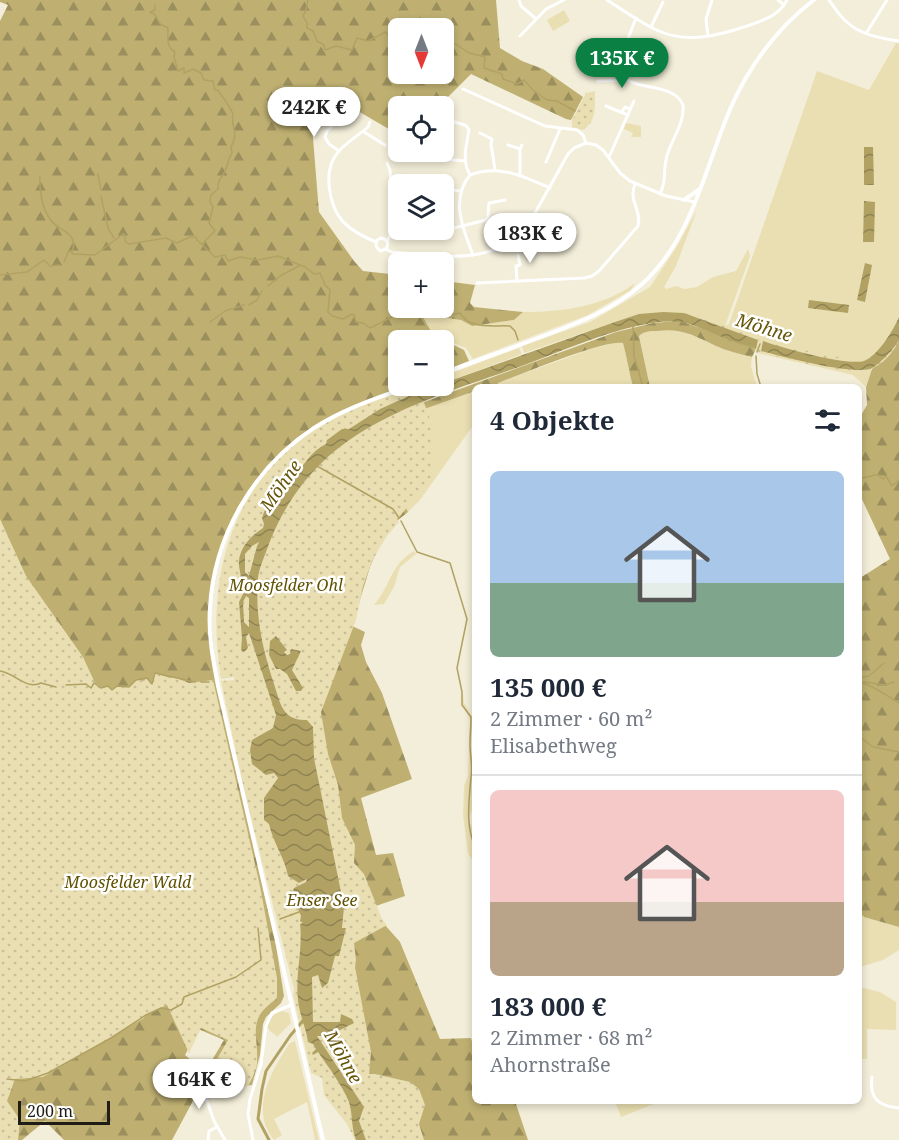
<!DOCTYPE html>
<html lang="de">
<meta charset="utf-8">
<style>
body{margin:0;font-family:"Noto Serif",serif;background:#f2f2f3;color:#1f2937;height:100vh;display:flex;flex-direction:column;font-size:22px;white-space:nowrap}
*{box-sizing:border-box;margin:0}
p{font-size:20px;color:#747a83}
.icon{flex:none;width:33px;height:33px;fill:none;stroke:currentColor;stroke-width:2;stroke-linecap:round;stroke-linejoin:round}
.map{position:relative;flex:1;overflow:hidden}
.sheet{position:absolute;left:472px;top:384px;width:390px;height:720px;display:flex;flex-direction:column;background:#fff;border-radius:9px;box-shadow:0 3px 9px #0003}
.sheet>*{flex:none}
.needle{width:39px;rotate:180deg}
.buttons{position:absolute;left:388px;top:18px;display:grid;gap:12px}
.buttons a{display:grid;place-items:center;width:66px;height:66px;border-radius:9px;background:#fff;box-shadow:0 3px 9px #0003;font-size:30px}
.scale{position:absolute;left:18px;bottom:15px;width:92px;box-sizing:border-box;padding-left:6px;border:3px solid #1f1d16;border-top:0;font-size:16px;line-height:21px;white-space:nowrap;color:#1f1d16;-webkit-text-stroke:4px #fff;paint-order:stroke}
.price{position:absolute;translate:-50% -51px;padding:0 14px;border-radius:21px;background:#fff;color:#222;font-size:20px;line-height:39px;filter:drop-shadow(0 2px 3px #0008)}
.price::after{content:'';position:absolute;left:50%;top:36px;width:18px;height:14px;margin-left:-9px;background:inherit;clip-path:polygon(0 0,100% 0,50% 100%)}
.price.active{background:#0b8043;color:#fff}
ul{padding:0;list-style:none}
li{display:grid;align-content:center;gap:12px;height:318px;padding:0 18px}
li+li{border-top:2px solid #e0e1e3}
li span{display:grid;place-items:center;height:186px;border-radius:9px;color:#555}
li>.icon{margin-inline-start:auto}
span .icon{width:108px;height:108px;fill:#fffc;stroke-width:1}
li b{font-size:26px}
h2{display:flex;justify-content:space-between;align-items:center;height:72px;padding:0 18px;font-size:26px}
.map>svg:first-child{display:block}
</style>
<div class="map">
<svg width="899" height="1140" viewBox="0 0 899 1140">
<defs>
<pattern id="forest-firs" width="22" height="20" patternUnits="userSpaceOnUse" patternTransform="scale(1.5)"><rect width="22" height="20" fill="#bfb072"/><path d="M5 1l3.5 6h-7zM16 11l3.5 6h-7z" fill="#9b8f5d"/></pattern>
<pattern id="park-dots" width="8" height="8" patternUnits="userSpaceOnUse" patternTransform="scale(1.5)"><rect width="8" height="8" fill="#eadfb2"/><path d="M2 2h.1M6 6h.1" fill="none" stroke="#c8bf98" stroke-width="1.8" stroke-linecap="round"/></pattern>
<pattern id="water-waves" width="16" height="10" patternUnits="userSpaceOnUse" patternTransform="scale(1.5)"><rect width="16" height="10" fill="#b1a264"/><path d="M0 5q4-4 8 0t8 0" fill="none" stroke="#8f8351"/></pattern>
</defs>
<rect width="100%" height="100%" fill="#f3eed9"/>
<!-- green -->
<g fill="#eadfb2">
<path d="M564 10 570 21 553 31 547 20Z"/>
<path d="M896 43 899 44V317C894 329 878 356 864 361 845 366 785 347 763 342L863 370 872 369 866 387 853 375 758 353 762 341 684 313 612 323 524 353 522 346 590 322 650 287 676 248 697 210 676 266 664 287 666 289 676 286 685 289 697 287 713 277 736 271 748 249 750 256 725 326 729 324 817 71 869 90Z"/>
<path d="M626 123 641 126V137H631L633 133 624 129Z"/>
<path d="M635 283 631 290 588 315 473 359 466 348 433 335 418 308H422L440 317 461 320 472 326 514 320 523 312C561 312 604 307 635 283Z"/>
<path d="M667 329C691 333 696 337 716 346 727 351 741 354 752 357L751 366 757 387H650L639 335 643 332Z"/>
<path d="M617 342 623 343C627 358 629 372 633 387H498L497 383 591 349Z"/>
<path d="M519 348 522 354 444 383V376Z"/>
<path d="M475 391V424L469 431 420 500 408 512 406 508 402 417Z"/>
<path d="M414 551 416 554 400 567 394 587 384 604 374 605C392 584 389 566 414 551Z"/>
<path d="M463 693 464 703 473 718 471 745 473 777 472 809 470 816V822L475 835V863L468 854 463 815 464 786 468 776 470 720C467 710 456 703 463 693Z"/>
<path d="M860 913 864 917 899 927V950L883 960 860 967Z"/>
<path d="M860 987 880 992 896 1002V1030L867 1029V1059H860Z"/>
<path d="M282 1011 289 1013 291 1023 277 1037C275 1034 272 1033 269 1030 263 1021 275 1013 282 1011Z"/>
<path d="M295 1041 319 1140H315L307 1102 274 1119 282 1135 274 1140C249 1110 271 1071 290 1043Z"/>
<path d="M615 1101H661L621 1117Z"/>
</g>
<!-- forest -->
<g fill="url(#forest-firs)" fill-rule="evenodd">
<path d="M0 0H496L500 48 522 61 543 69 583 97 571 120 566 119 471 74 439 106H399V135L346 104 312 126 319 212 354 261 363 271 399 275V308H418L433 335 464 350 469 361 444 371V340H399V386H410L326 421 282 453 243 501 218 558 210 610 215 670 271 914 284 996 281 1003 266 1017 263 1024 260 1055 252 1085 226 1088 202 1084 172 1140H64L45 1121 22 1140H0V21L8 5 0 2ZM399 28H444V74H399ZM198 1029 224 1040 205 1072 185 1055Z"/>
<path d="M444 281 475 285 470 303 474 307 523 312 514 320 472 326 461 320 440 317 422 308H444Z"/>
<path d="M678 321C705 328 730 340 756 349L752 357C740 354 727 351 716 346 694 336 682 328 657 331 650 331 644 331 639 336L650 387H633C629 372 627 358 623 343 603 340 522 374 498 383V387H476L475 391 402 417 360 440 399 510 406 508 408 512 393 524V527L378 548 370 567 352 626 365 632 361 645 366 662 382 693 412 779 361 798 376 855 393 853 405 896 370 908 400 942 440 1039 471 1038 475 1052 476 1101H515L528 1140H367L359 1121 364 1107 317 1036H329L333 1040H337L341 1035 338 1031 353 1023 351 1019 341 1014V1022L313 1023 312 977 318 975 322 988 328 983 335 956H339L346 929 342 928 344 907 314 758 313 727 307 720C282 721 281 705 275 684 263 650 253 613 258 577 259 569 263 562 265 555 278 516 300 479 332 452 357 432 387 419 416 405L616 332 653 323ZM276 636 286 650 283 653 287 655 291 654V649L301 651 292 670 303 690 297 691C293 681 286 669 276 669 272 658 268 653 270 641Z"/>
<path d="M899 340V927L864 917 860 913V578L890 559 860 495V417L867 405 866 387 872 369 886 357Z"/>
</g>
<!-- park -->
<g fill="url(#park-dots)">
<path d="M595 91C595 105 597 123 582 130L572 127V120L586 93Z"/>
<path d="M670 311 691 313 768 343 853 360 863 359 873 353 886 339 899 318V340C894 352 882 366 869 369 845 376 785 358 759 352L755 350 754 343 698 320 642 317 616 321 628 317Z"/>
<path d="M418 386 432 425 430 436 434 464 433 478 397 519 399 522 386 537 372 561 363 586 356 620 321 712 328 754 338 785 342 818 355 845 354 863 364 874 382 919 387 925 354 943 356 959 355 967 371 1052 369 1074H375L410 1082 419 1089 425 1105 419 1124 424 1140H355L347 1124 324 1095 322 1078 311 1073 293 995 294 989 243 786 221 681 234 680V677L221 679C203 570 236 466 340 415 365 403 392 395 418 386Z"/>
<path d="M0 519 26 576 83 657 95 683 101 687H108L112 690 118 686H130L137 679 144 681 146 678 151 684 155 673 170 678 174 677 189 683 213 680 260 886 277 978V997L275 1000C246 1020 259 1035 257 1064 256 1071 252 1079 248 1086L226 1089 204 1087 203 1084 205 1080 228 1040 201 1028 189 1053 167 1005 145 1015 144 1018 43 1077 15 1079 7 1101 20 1120 18 1140H0Z"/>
</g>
<!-- water -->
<g fill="url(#water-waves)" fill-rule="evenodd">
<path d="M864 147H873L874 185H864Z"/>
<path d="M864 201 875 202 874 242H863Z"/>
<path d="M865 263 872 265 865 302 857 300Z"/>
<path d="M809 300 849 305 848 313 808 308Z"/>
<path d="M663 312 684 313 758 340 756 349C745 345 733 342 722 337 708 332 695 324 680 322 639 317 567 349 527 364 467 386 401 404 348 441 309 468 281 508 266 552 263 560 259 569 258 578 255 614 262 647 273 681 280 701 281 721 307 720L313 727 314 758 344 907 342 928H346L339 956H335L328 983 322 988 318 975 312 977 313 1022H340L341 1014 352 1019 354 1023 338 1031 341 1035 337 1040H333L329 1036H317L364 1107 359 1121 366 1140H356C351 1127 353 1116 349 1102 342 1085 329 1068 318 1052L313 1055 312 1053 316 1049 313 1044 308 1042C306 1028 299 1013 298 1000 295 976 303 949 300 924L303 923 300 921 301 916 297 907 296 900 302 903 303 901 293 891 294 888 306 882 307 879 299 883 288 876C285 858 273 843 269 824L264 820V798L278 778 274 773 266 775 252 764 250 750 252 740 273 728 276 715 249 633 246 637 248 648 244 652 241 650 242 638 239 602 246 588 240 581C242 574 238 568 239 561 240 547 252 535 263 528L264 524 262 518C266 505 275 486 289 483V479L292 481C302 467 311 451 326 444L327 440 342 429H349L380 409 409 396 438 386H444V383L612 323 639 314ZM259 542 257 546 249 576 245 572V554L252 546ZM246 596 249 598V627L244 622 243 602Z"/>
<path d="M899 317C899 324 899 334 899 340 895 348 877 367 870 369 847 374 784 357 761 351L763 341C782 348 847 366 864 361 878 356 894 329 899 317Z"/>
<path d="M276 636 287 650 284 652 287 655 290 654 291 649 301 651 292 670 303 688 301 691H296L287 674 280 669H276L269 655 270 641Z"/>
</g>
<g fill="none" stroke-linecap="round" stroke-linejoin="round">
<!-- stream -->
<g stroke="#b1a264" stroke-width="1.5">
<path d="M308 0 306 10 303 16 307 23V28L313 31 317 41 324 45 325 50 336 46 352 50 357 38 368 41 386 32 392 40 399 41"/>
<path d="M155 5V10L150 12 155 15 160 24 168 28C168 37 166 47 175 52L174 57 178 71 184 68V73L193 69 201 73 204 80 213 81 215 90H218C223 99 229 104 233 114 230 128 240 132 231 147L232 153C228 159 228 165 225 171 222 179 217 179 218 189L211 195 210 202 213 207 209 223 215 231 202 244"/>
<path d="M444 40 451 44V41L469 53 485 57 484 68 502 74 503 79 517 84 524 80 534 91 547 100 557 101 575 111"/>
<path d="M98 174 101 190"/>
<path d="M40 176C39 189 42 208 50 219 57 231 80 232 72 252"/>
<path d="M101 196 108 228 114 238"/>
<path d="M64 262 69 250 73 254 95 255 123 234 125 235V241L129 244 166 238 177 243 190 237H196L197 240 215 257 225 255 228 261 240 257 258 260 278 256 305 267 314 274 320 273 325 285 330 290 328 312 332 316 343 319 352 314 354 315 356 322 363 323 370 328 390 318 394 313 413 314 418 308"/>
<path d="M0 275 27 272 44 260 50 266 60 265"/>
<path d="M268 286 280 276 299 266"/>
<path d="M249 305 257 300 262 291"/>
<path d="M444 306 450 315 460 313C470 330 492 325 510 326L515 331 518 340"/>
<path d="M210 322 225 311 244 305"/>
<path d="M633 326 634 356 643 387"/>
<path d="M757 352 760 344"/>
<path d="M756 356 757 374 761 387"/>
<path d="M317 466 393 509 399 518"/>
<path d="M860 476 863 478 875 475H880V477L883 479 886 476 892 486 899 480"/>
<path d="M401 521 417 552 450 563 467 619 457 668 462 692V705L471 717C471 726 470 735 470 745 470 755 473 767 471 777 469 802 465 826 476 849"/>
<path d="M0 671C15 673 26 690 41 683L56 687"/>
<path d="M860 678 869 676 884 663"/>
<path d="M201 682H209"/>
<path d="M860 682C874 686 886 695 899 703"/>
<path d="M863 682C877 682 879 688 894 682"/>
<path d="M66 685 86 684 91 688 94 683 101 688 108 686 112 690 117 686 129 687 136 680 147 678 152 684 155 673 195 682"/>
<path d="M860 737 873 747 899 752"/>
<path d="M280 919 299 912"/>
<path d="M7 1079 25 1081 48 1073 111 1038 146 1015 161 1008 171 1010 182 1004 184 997 236 977 261 960 258 928"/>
</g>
<!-- canal -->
<path stroke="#b1a264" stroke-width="3" d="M269 1140 258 1119 262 1089 266 1071 290 1036 306 1017"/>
<!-- street -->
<g stroke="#fff" stroke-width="3">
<path d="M519 0 521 6 535 18"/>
<path d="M607 0C623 10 640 23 659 31 688 44 721 35 750 25 766 19 778 16 787 0"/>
<path d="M778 0 784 5"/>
<path d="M829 0C835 8 840 17 848 23 859 34 884 39 899 41"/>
<path d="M636 18 619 62 622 75C637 92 673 82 683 105 685 125 669 142 666 160 663 173 667 180 660 194"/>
<path d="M651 27 663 2"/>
<path d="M867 32 887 0"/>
<path d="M520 36 546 9 564 0"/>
<path d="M708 36 706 19 712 0"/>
<path d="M598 81 626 80"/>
<path d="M463 89 545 126 577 130 583 135 586 143"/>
<path d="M606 106 628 115"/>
<path d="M622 112 625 107 630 109"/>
<path d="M444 119 465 125 469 129C467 146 461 159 470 175"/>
<path d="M370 122 368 127C359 135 347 142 339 151 330 161 328 172 329 185 332 218 347 230 376 242"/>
<path d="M364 132 385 145"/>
<path d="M480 133 492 139 491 144 495 170"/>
<path d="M508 145 520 149"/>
<path d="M339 151 329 144 325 137 327 131 340 118"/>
<path d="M431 152 430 158 465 161"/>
<path d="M609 157 634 101"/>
<path d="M408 159 430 158"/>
<path d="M546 162 560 129"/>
<path d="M520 174V149L522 145"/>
<path d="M444 189 460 191"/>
<path d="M440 230H446L486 220 488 217 489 203 505 200"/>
<path d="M387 241C396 229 391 187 390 170L387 163"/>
<path d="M386 249 388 244 386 240 381 238 377 240 376 246 380 251 386 249 391 252C442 255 494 269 530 222L568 154 574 148 586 143 596 145 603 150 620 173 630 181 666 196 695 202"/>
<path d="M473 255C463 229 450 199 470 175 499 164 523 176 550 188"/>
<path d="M517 281 516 266 520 265 518 255"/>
<path d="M477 283 585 278 592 276 599 271 638 226C642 209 628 202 635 184"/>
<path d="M872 1077C869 1099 879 1106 899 1108"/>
<path d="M201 1084 214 1121 225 1140"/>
<path d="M208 1140 209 1131 217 1127"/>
<path d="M253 1140 248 1114 250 1099 261 1064 266 1026 272 1013 291 1005"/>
</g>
<!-- secondary -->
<g stroke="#fff" stroke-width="4">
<path d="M684 200 700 189"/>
<path d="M444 373C475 361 507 350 538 338 575 324 612 311 642 284 693 238 705 167 731 107 749 66 778 27 814 0"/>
<path d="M323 1140 218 686C213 660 208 634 210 608 214 536 253 468 314 428 343 409 377 398 410 386"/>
</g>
</g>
<g text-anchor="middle" stroke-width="5" stroke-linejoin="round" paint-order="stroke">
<!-- park labels -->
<g font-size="16" font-style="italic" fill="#605100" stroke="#fff">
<text x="286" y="591">Moosfelder Ohl</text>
<text x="128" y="888">Moosfelder Wald</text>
<text x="322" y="906">Enser See</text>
</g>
<!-- water labels -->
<g font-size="18" font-style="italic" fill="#665607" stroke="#fff">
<text transform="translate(764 328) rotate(17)" y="6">Möhne</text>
<text transform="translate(281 486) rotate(-55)" y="6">Möhne</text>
<text transform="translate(343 1057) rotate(61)" y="6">Möhne</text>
</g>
</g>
</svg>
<div class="buttons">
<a><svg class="needle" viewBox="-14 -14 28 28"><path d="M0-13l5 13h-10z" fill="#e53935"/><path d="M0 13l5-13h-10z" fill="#747a83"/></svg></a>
<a><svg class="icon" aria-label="locate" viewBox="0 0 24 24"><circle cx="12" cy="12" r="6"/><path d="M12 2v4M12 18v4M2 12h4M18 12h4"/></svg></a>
<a><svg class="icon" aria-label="layers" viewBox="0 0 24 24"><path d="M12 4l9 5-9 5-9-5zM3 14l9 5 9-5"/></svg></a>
<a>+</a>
<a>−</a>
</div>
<div class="scale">200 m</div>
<b class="price active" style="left:622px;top:89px">135K €</b>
<b class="price" style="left:314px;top:138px">242K €</b>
<b class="price" style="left:530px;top:264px">183K €</b>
<b class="price" style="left:199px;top:1110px">164K €</b>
<section class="sheet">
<h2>4 Objekte<svg class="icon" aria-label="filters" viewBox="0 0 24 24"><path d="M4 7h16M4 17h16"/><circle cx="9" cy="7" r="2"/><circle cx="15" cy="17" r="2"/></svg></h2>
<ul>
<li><span style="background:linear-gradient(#a9c7e8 60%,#7fa58c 0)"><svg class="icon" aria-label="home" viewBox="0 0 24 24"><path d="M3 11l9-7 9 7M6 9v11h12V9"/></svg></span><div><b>135 000 €</b><p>2 Zimmer · 60 m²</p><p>Elisabethweg</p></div></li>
<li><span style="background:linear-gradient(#f6c9c9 60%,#b9a48a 0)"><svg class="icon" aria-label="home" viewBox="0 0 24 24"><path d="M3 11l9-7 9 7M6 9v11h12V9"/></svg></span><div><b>183 000 €</b><p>2 Zimmer · 68 m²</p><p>Ahornstraße</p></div></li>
</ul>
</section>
</div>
